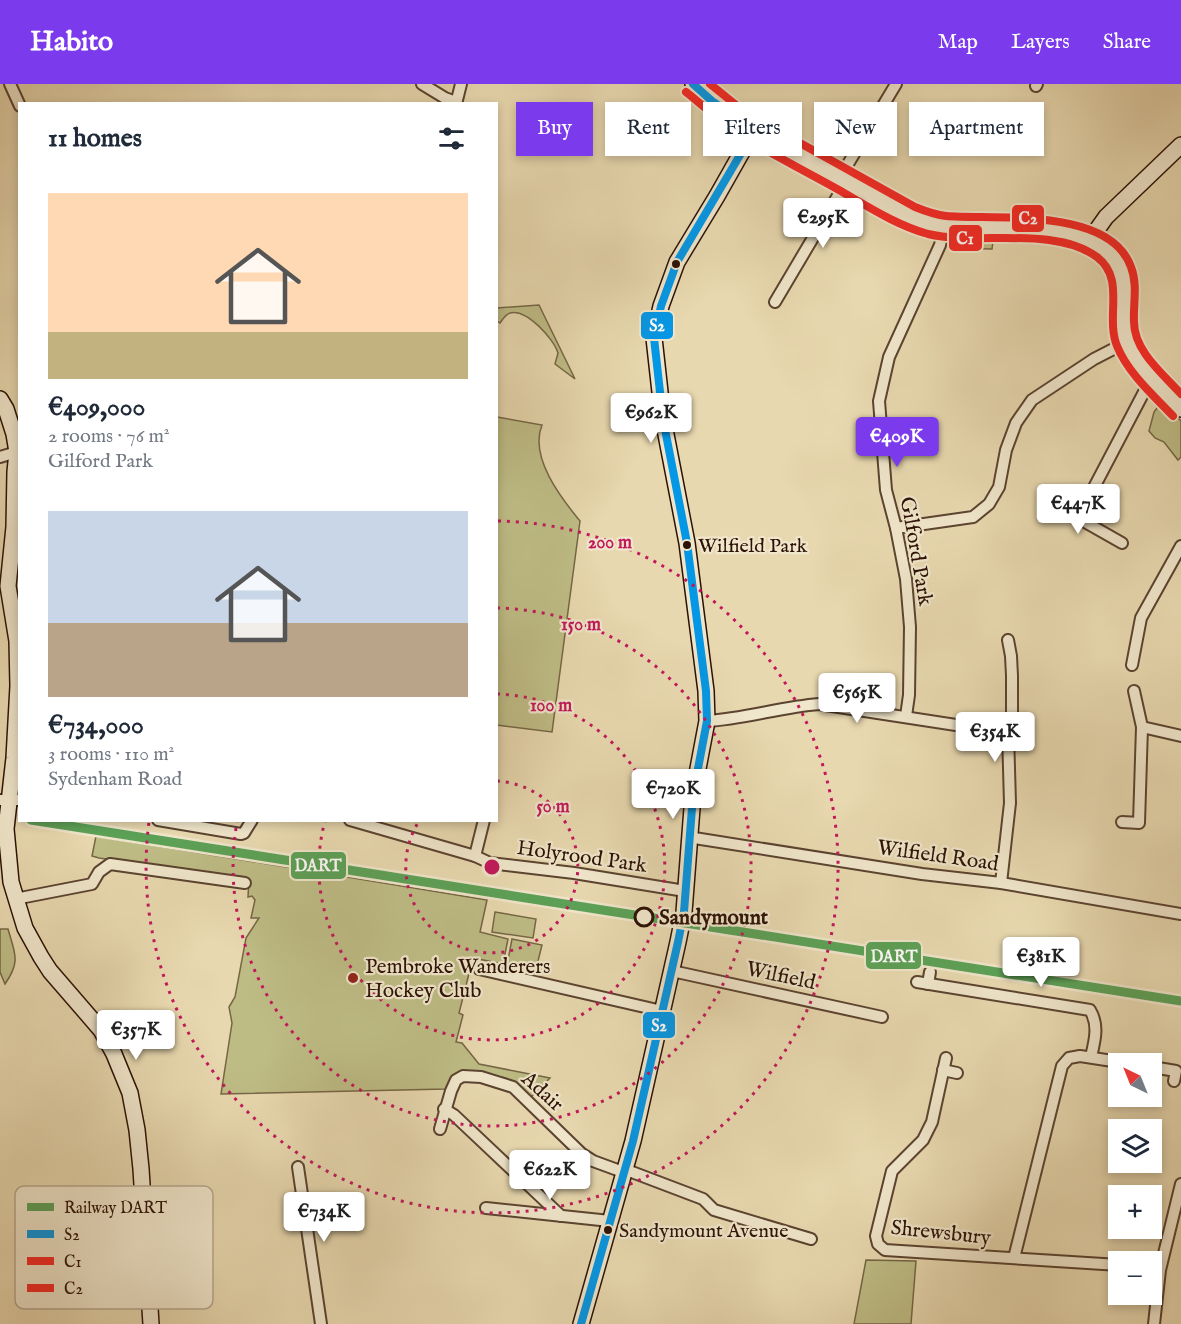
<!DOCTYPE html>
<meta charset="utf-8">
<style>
body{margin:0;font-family:"IM FELL English",serif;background:#f2f2f3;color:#1f2937;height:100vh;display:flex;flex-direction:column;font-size:22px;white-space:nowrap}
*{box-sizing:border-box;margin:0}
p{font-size:20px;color:#747a83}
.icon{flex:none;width:33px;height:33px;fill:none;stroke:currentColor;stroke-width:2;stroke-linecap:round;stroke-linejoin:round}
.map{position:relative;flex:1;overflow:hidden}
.drawer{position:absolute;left:18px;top:18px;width:480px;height:720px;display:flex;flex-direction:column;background:#fff;border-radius:0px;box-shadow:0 3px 9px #0003}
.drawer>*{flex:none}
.top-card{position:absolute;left:516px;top:18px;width:570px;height:54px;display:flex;gap:12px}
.needle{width:39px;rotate:317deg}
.fabs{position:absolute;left:1108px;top:969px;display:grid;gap:12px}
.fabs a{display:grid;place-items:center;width:54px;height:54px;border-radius:0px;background:#fff;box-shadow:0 3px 9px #0003;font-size:30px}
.price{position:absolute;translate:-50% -51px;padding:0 14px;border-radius:6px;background:#fff;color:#222;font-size:20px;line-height:39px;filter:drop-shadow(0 2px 3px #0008)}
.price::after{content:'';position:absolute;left:50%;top:36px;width:18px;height:14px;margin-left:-9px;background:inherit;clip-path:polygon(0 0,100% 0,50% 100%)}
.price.selected{background:#7c3aed;color:#fff}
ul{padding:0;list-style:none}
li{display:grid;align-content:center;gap:12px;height:318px;padding:0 30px}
li span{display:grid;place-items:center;height:186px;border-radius:0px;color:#555}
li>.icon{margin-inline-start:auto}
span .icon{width:108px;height:108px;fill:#fffc;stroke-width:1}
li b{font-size:26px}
h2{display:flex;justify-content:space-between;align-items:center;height:72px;padding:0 30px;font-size:26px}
.tag{padding:0 21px;border-radius:0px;background:#fff;box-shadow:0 3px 9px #0003;font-size:21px;line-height:54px}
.tag.selected{background:#7c3aed;color:#fff}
header{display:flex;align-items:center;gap:36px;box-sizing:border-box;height:84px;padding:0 30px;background:#7c3aed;color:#fff}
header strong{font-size:28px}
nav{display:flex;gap:33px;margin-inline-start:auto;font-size:21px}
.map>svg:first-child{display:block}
</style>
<header>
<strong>Habito</strong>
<nav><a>Map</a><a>Layers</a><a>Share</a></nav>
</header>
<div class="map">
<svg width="1181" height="1240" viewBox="0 0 1181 1240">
<rect width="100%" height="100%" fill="#e8d8af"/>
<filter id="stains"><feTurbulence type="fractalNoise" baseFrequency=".00333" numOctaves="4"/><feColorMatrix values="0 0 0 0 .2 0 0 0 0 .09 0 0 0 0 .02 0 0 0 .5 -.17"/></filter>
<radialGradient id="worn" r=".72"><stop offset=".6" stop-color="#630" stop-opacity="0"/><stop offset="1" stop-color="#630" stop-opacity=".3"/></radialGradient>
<!-- green -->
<g fill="#bebc85" stroke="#756645" stroke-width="1.5">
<path d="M994 150 992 165 949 164 955 151Z"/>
<path d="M539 221 575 295 555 280 558 269C554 255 526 224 510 229 505 231 503 235 500 239L497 237V224Z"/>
<path d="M1163 316 1181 337V373L1178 376 1164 358 1155 354 1149 347 1154 328Z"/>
<path d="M497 333 542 341C529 373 561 414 580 437L552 648 497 641Z"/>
<path d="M96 752 487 816 480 848 508 855 503 880 473 874 459 929 463 931 456 958 462 959 479 980 550 994 531 1013 517 1000 506 994 473 988 454 991 446 1005 221 1010 232 939 229 923 235 913 246 854 259 834H251L255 816 252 812 248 813 249 795 99 774 92 772Z"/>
<path d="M495 828 536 835 533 854 492 848Z"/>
<path d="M0 845H8C15 870 21 877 5 900L0 888Z"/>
<path d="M512 855 542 861 538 877 547 886V890L507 881Z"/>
<path d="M866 1176 916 1177 911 1240H854Z"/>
</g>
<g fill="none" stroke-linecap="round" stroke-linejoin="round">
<!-- street casing -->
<g stroke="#5b4330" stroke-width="14">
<g id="street">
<path d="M10 0 20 22"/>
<path d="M422 0 445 14 456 18"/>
<path d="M1036 2 1037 0"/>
<path d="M456 20 461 0"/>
<path d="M839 95 896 0"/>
<path d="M775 218 846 98"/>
<path d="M0 373 20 367"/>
<path d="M1048 417 1122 459"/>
<path d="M1078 434 1144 308 1156 297"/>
<path d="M896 444 973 433 989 420 999 403 1006 366 1016 339 1032 316 1094 275 1127 258"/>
<path d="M1132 581 1141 534 1181 462"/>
<path d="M1134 607 1142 643"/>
<path d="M906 632 909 611 910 543 906 495 896 444 886 406 879 317 889 273 940 161 944 142"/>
<path d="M707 637C744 635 781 623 819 620L1008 649"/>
<path d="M0 716H20"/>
<path d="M158 736 241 750 244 749 252 736"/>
<path d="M350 736 475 772 490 779 574 789 685 807"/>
<path d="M1122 738 1139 739 1142 643 1181 652"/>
<path d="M688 753 922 790 1001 799 1181 830"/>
<path d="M475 772 484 736"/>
<path d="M1001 799 1010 719 1008 649 1012 634V592L1011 572 1008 556"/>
<path d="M15 815 92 800 99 788 110 780 245 799"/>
<path d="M479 885 662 927"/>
<path d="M672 887 882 933"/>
<path d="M917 898 1090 926C1099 941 1095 956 1091 973"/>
<path d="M928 900 930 888"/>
<path d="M946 974 932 1038 923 1056 892 1087 876 1152 878 1160 885 1166 1119 1181"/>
<path d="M1152 983 1176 987 1174 997"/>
<path d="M943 986 957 989"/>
<path d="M444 1025 454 1031 561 1132"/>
<path d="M440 1045 451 1007 456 996 463 992 481 993 513 1003 582 1070 593 1077 623 1088"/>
<path d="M298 1083 321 1240"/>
<path d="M624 1085 703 1115 714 1126 811 1155"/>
<path d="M486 1124 610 1137"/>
<path d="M1014 1174 1062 982 1069 974 1080 972 1132 980"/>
<path d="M1154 1240 1160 1186 1181 1100"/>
</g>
</g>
<!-- secondary casing -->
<g stroke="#2c1105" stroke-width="18">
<g id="secondary">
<path d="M693 0 740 38 901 129C915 135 929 140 944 142 992 146 1085 134 1117 178 1131 197 1120 227 1124 249 1130 276 1163 305 1181 325"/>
<path d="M1089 157 1106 133 1181 61"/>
<path d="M0 315 6 325 14 350 17 368 15 388 14 443 8 502 17 557 18 602 14 674 6 745 11 798 25 844 41 873 50 887 101 946 114 970 130 1009 137 1046 141 1085 151 1240"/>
<path d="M581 1240 633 1057 678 858 684 828 693 711 707 637 706 607 687 459 663 335 654 254 661 222 677 178 717 112 743 66 752 45"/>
</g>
</g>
<!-- street -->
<use href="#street" stroke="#f0e6cb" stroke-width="10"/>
<!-- secondary -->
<use href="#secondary" stroke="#f0e6cb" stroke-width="15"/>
<!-- bus-1 casing -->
<g stroke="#f0e6cb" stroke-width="12">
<g id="bus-1">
<path d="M693 0 712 17 752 45"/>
<path d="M581 1240 633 1057 678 858 684 828 693 711 707 637 706 607 687 459 663 335 654 254 661 222 677 178 743 66 752 45"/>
</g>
</g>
<!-- bus-2 casing -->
<g stroke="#f0e6cb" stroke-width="12">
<path id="bus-2" d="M686 8C703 21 718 37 736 48 769 69 805 87 839 106 867 122 896 141 928 150 978 162 1053 141 1097 173 1126 195 1105 232 1117 262 1128 289 1153 311 1173 332"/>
</g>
<!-- bus-3 casing -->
<g stroke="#f0e6cb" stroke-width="12">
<path id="bus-3" d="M710 0 746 29 915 123C925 127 936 131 946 132 996 136 1110 123 1131 183 1138 201 1133 220 1134 238 1134 267 1163 290 1181 310"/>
</g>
<!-- bus-1 -->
<use href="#bus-1" stroke="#0497e6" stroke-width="8"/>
<!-- bus-2 -->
<use href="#bus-2" stroke="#f52a26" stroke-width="8"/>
<!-- bus-3 -->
<use href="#bus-3" stroke="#f52a26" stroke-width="8"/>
<!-- rail-1 casing -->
<g stroke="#f0e6cb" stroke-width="14">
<path id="rail-1" d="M31 736 1181 917"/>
</g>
<!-- rail-1 -->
<use href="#rail-1" stroke="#5ca157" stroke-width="9"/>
</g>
<!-- distance rings -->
<g fill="none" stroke="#c2185b" stroke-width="3" stroke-dasharray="3 6">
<path d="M497 697A86 86 0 1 1 419 737"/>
<path d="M497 610A173 173 0 1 1 325 737"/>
<path d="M497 524A259 259 0 1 1 237 738"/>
<path d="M498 437A346 346 0 1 1 149 738"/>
</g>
<!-- markers -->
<g fill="#2c1105" stroke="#f0e6cb" stroke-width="2">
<circle cx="676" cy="180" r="5"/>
<circle cx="687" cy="461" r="5"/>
<circle cx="608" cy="1146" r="5"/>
</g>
<circle fill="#f0e6cb" stroke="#2c1105" stroke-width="3" cx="644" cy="833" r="9"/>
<circle fill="#8f2418" stroke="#f0e6cb" stroke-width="2" cx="353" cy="894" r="6"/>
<g text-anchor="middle" stroke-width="4.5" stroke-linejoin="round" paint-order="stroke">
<!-- bus labels -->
<g font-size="20" fill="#2c1105" stroke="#f0e6cb" text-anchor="start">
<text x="698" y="468">Wilfield Park</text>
<text x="619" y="1153">Sandymount Avenue</text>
</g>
<!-- street labels -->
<g font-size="21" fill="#2c1105" stroke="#f0e6cb">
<text transform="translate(917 467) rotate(80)" y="7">Gilford Park</text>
<text transform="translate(938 771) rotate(8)" y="7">Wilfield Road</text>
<text transform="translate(582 772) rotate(8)" y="7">Holyrood Park</text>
<text transform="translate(781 891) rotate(12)" y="7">Wilfield</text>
<text transform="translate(543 1007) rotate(42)" y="7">Adair</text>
<text transform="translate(941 1148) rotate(6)" y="7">Shrewsbury</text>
</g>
<!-- stop labels -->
<g font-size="21" font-weight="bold" fill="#2c1105" stroke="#f0e6cb" text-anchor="start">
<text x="659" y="840">Sandymount</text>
</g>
<!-- poi labels -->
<g font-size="21" fill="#2c1105" stroke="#f0e6cb" text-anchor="start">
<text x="365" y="889">Pembroke Wanderers<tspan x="365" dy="24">Hockey Club</tspan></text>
</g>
</g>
<!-- legend -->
<rect x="15" y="1102" width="198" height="123" rx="9" fill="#f0e6cb" stroke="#b5a690" stroke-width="1.5"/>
<rect x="27" y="1119" width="27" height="8" fill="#5ca157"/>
<rect x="27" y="1146" width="27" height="8" fill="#0497e6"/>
<rect x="27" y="1173" width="27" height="8" fill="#f52a26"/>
<rect x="27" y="1200" width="27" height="8" fill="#f52a26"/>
<g font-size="16" fill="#2c1105">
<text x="64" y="1129">Railway DART</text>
<text x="64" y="1156">S2</text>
<text x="64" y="1183">C1</text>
<text x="64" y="1210">C2</text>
</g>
<circle cx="492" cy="783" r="9" fill="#c2185b" stroke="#f0e6cb" stroke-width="3"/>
<g font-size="18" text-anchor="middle" font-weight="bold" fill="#c2185b" stroke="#f0e6cb" stroke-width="4.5" stroke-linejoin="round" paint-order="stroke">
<text x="610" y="464">200 m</text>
<text x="581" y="546">150 m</text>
<text x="551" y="627">100 m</text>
<text x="553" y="728">50 m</text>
</g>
<g stroke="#f0e6cb" stroke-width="2">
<rect x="1011" y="120" width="34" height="29" rx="6" fill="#f52a26"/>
<rect x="948" y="140" width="35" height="28" rx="6" fill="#f52a26"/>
<rect x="640" y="227" width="34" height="29" rx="6" fill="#0497e6"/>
<rect x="290" y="767" width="57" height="29" rx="6" fill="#5ca157"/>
<rect x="865" y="857" width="57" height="29" rx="6" fill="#5ca157"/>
<rect x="642" y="927" width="34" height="28" rx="6" fill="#0497e6"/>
</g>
<g font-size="16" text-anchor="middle" font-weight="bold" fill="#fff">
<text x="1028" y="140">C2</text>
<text x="965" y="160">C1</text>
<text x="657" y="247">S2</text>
<text x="318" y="787">DART</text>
<text x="894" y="878">DART</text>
<text x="659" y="947">S2</text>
</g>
<rect width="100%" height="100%" filter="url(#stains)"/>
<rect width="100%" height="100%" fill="url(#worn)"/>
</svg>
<div class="fabs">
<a><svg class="needle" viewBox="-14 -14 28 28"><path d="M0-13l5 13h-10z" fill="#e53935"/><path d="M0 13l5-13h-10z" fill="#747a83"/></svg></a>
<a><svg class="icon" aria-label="layers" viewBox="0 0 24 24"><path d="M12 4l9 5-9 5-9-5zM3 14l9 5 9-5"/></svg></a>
<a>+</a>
<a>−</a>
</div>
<b class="price" style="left:823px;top:165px">€295K</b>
<b class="price" style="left:651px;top:360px">€962K</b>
<b class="price selected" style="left:897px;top:384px">€409K</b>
<b class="price" style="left:1078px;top:451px">€447K</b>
<b class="price" style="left:857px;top:640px">€565K</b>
<b class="price" style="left:995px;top:679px">€354K</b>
<b class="price" style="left:673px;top:736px">€720K</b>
<b class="price" style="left:1041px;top:904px">€381K</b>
<b class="price" style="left:136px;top:977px">€357K</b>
<b class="price" style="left:550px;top:1117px">€622K</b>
<b class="price" style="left:324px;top:1159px">€734K</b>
<div class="top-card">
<a class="tag selected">Buy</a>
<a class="tag">Rent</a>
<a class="tag">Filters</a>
<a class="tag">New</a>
<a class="tag">Apartment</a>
</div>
<section class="drawer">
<h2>11 homes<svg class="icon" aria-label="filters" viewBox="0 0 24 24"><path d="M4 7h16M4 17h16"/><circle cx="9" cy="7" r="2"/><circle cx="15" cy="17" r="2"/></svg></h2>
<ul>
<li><span style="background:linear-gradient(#ffd9b3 75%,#c2b280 0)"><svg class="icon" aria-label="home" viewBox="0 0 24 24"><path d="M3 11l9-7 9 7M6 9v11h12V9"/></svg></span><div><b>€409,000</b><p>2 rooms · 76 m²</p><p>Gilford Park</p></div></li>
<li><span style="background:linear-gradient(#c9d6e8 60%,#b9a48a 0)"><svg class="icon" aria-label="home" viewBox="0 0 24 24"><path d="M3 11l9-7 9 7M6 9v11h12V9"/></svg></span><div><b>€734,000</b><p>3 rooms · 110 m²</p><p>Sydenham Road</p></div></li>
</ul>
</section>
</div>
